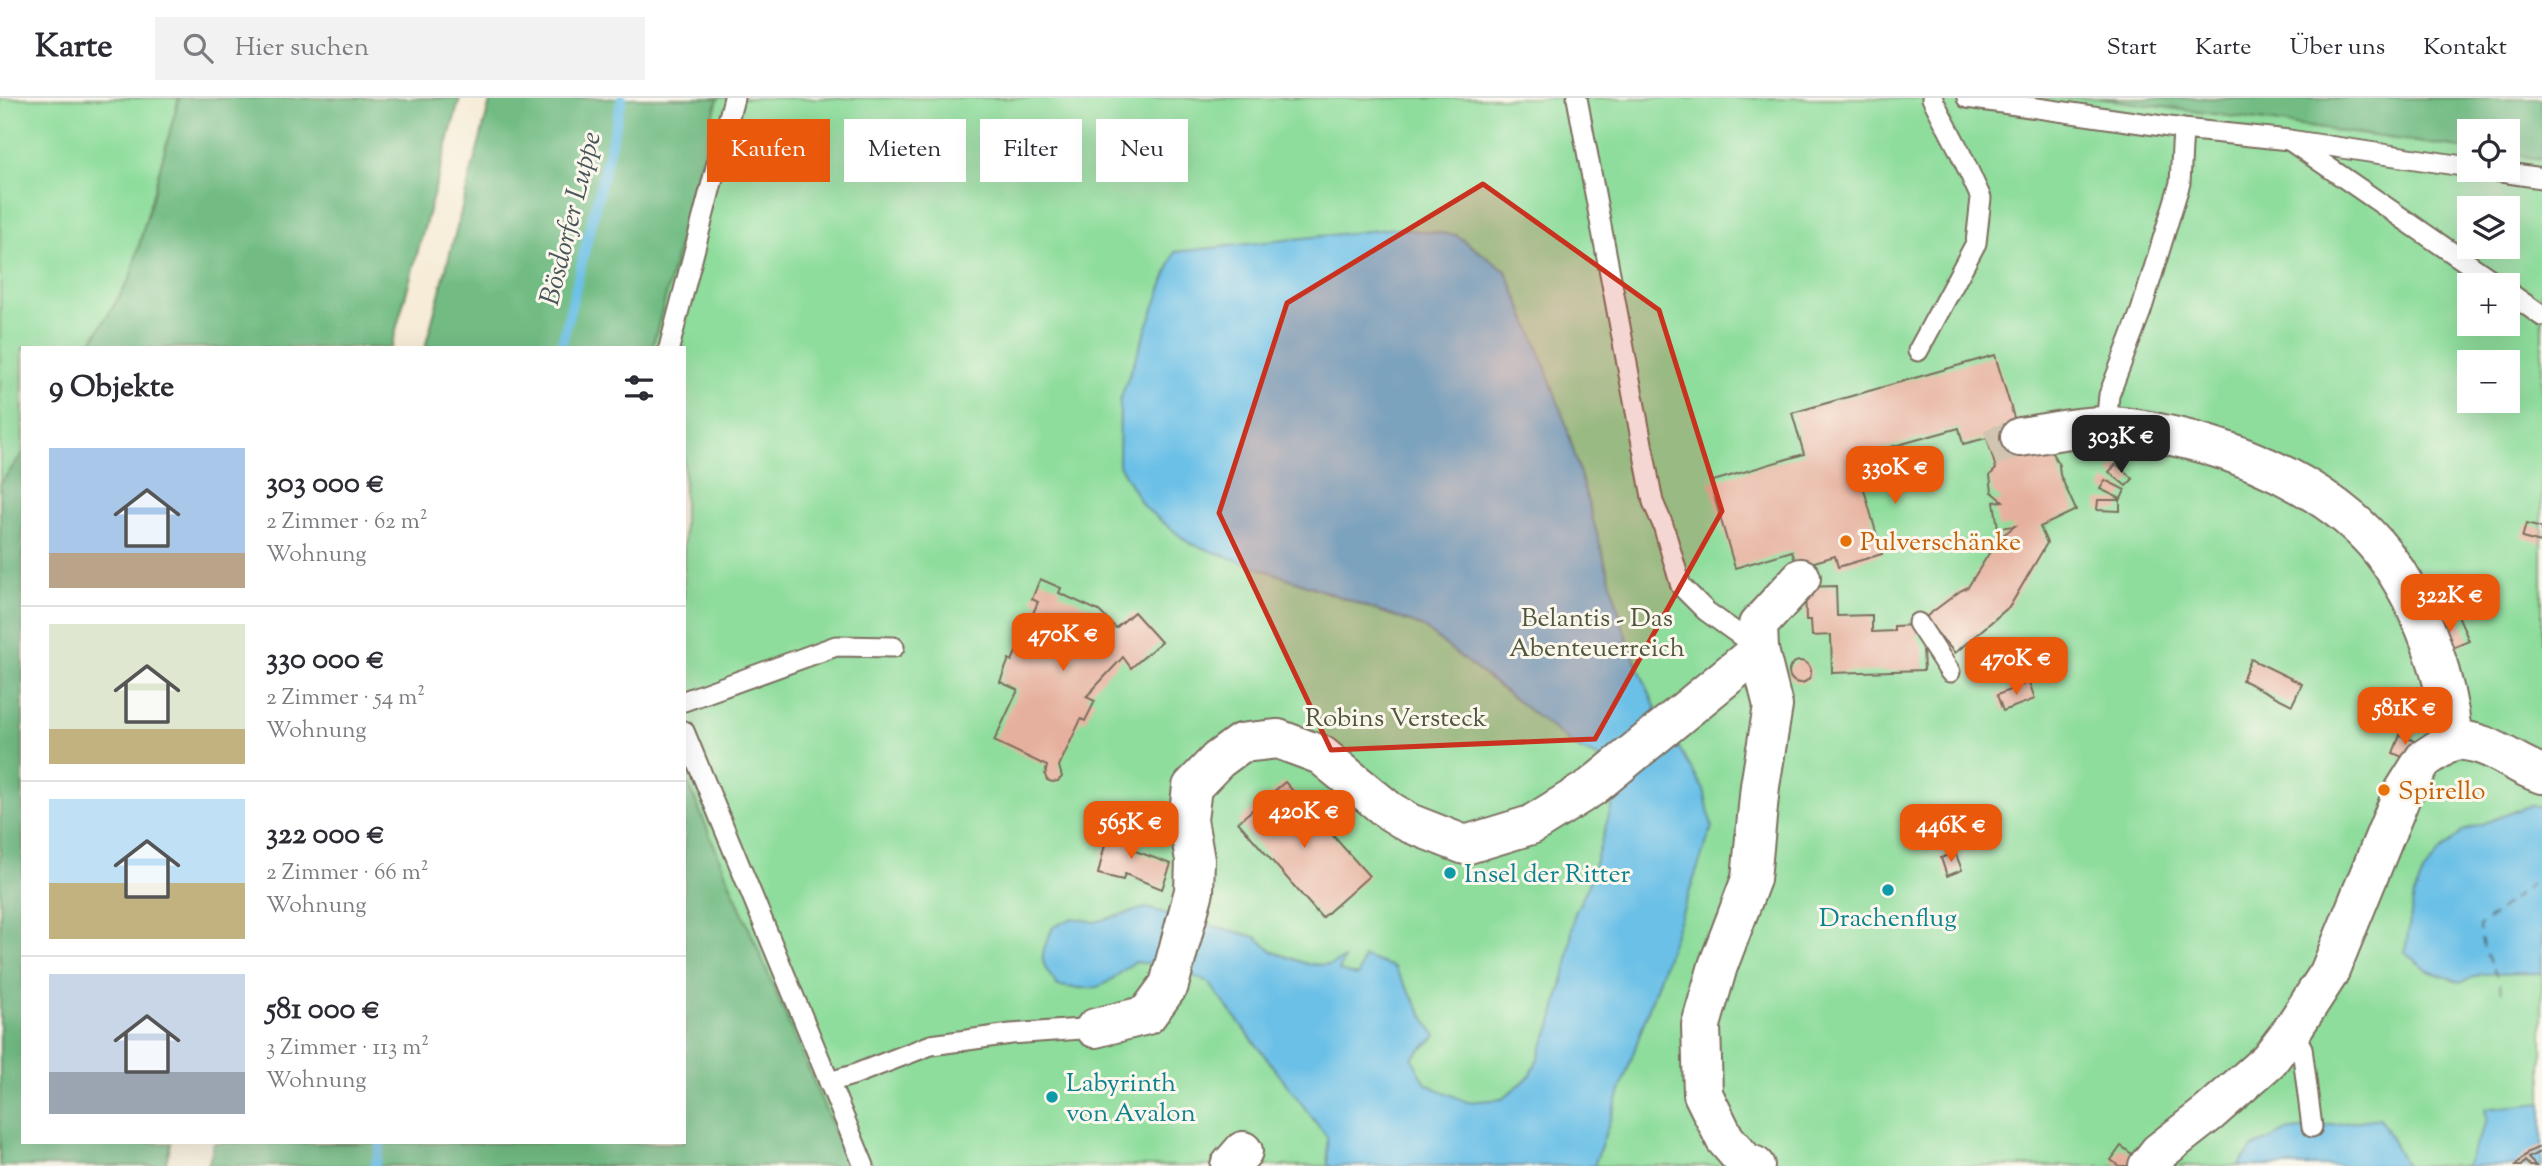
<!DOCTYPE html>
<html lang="de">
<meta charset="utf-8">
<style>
body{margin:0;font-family:"Sorts Mill Goudy",serif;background:#f2f2f3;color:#2b2b33;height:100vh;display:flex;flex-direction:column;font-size:26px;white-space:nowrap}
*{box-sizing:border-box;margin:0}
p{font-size:23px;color:#7c7c81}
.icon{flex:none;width:38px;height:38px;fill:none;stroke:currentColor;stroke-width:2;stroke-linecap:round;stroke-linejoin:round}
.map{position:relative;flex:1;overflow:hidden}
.panel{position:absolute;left:21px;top:248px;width:665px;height:798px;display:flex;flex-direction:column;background:#fff;border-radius:0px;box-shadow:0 7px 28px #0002}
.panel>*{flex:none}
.top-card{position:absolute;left:707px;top:21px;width:665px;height:63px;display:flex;gap:14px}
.controls{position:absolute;left:2457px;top:21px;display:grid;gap:14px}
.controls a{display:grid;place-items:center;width:63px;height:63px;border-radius:0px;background:#fff;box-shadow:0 7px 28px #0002;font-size:35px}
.price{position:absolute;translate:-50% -60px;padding:0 16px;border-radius:14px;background:#ea580c;color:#fff;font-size:23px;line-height:46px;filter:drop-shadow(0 2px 4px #0008)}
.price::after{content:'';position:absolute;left:50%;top:42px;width:21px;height:16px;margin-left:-10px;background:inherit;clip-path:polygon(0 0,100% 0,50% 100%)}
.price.selected{background:#222;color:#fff}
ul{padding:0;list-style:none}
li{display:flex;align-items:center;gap:21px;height:175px;padding:0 28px}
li+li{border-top:2px solid #e1e1e2}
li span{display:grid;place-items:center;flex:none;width:196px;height:140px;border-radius:0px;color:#555}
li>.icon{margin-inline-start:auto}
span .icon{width:84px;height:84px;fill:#fffc;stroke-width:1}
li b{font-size:30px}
h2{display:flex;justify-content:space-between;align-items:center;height:84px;padding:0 28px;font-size:30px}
.pill{padding:0 24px;border-radius:0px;background:#fff;box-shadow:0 7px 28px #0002;font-size:24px;line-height:63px}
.pill.selected{background:#ea580c;color:#fff}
header{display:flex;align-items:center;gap:42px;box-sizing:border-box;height:98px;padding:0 35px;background:#fff;border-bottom:2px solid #e1e1e2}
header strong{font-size:33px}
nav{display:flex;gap:38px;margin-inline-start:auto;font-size:24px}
.search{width:490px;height:63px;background:#f2f2f3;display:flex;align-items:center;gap:18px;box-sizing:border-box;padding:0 24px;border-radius:0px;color:#7c7c81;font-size:26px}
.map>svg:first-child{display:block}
</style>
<header>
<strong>Karte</strong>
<div class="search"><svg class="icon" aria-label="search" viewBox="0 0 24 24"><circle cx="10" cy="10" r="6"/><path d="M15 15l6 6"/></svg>Hier suchen</div>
<nav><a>Start</a><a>Karte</a><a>Über uns</a><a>Kontakt</a></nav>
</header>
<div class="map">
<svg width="2542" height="1068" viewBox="0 0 2542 1068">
<rect width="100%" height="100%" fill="#fbf7ec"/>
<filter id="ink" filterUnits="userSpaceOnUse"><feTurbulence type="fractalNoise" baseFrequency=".0143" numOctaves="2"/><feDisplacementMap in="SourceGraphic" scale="14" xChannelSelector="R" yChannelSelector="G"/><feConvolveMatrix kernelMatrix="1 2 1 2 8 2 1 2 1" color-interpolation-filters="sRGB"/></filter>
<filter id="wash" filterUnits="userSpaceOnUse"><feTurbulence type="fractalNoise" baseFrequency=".00686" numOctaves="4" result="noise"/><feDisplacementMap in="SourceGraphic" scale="28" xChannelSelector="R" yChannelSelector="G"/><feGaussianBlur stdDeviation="1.57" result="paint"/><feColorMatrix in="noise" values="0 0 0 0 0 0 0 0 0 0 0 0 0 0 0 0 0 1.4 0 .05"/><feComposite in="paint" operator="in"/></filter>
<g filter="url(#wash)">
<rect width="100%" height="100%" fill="#f6ecd7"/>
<!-- green -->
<g fill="#8edd9c" stroke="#64845d" stroke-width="2" fill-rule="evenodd">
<path d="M0 0H179L130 181 88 250H23V355L0 386Z"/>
<path d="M718 0H2098L2469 51V72H2508V56L2542 61V1068H849L684 676V250H652ZM2469 110H2508V149H2469ZM2469 187H2508V226H2469ZM2469 264H2508V303H2469Z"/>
</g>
<!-- forest -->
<g fill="#72bc84" stroke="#567351" stroke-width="2">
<path d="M179 0H460L391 250H88L130 181Z"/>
<path d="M491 0H718L652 250H425Z"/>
<path d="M2098 0H2542V61L2508 56V33H2469V51Z"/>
<path d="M23 355V1045H171L165 1068H0V386Z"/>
<path d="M684 676 849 1068H208L214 1045H684Z"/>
</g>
<!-- water -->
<g fill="#6ac0e7" stroke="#527582" stroke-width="2">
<path d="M1395 130 1456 137 1506 173 1535 241 1565 323 1628 545 1657 613 1704 692 1712 729 1594 1068H1328L1327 1039 1209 885C1185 873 1162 866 1134 864 1101 890 1101 894 1058 888 1036 861 1041 858 1053 829L1073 820 1095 824 1146 810 1256 839 1274 854 1307 866 1329 867 1344 861 1339 873 1358 878 1364 859 1394 869 1436 938 1412 960 1426 986 1467 1004 1502 1001 1531 977 1551 928 1567 868 1574 817 1589 786 1616 693 1602 661 1577 650 1421 528 1189 445 1143 408 1119 367 1120 302 1175 154Z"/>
<path d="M2531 707 2542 709V875L2482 876 2461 884 2428 873 2405 854 2414 797 2424 774 2439 755 2463 733Z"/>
<path d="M2542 1005V1068H2466L2487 1022 2485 1011Z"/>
<path d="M2380 1020 2406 1068H2238L2252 1050 2287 1033Z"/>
</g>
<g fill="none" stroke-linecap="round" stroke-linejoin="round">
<!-- stream -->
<g stroke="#6ac0e7" stroke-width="10">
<path d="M561 250 622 0"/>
<path d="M375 1068 381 1045"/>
</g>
<!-- ferry -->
<path stroke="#49575a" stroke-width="2" stroke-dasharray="9 7" stroke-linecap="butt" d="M2502 894C2496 872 2481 852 2479 829L2531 786H2542"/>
</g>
<g id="blocks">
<!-- building -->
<g fill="#e6b09e">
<path d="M1995 257 2015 323 2042 350 2052 355 2059 367 2060 377 2076 412 2040 429 2047 445 2010 508 1955 555 1930 527 1917 538 1923 551 1924 572 1832 575 1831 537 1812 538 1811 522H1806L1805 489 1836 488 1837 518 1872 517V534L1894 533V528L1915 527 1960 493 1968 489 1998 441 2015 428 1998 430 1994 404 2003 403 1992 394 1990 377 1996 371 1987 340 1963 346 1959 330 1855 359 1882 456 1838 469 1835 458 1797 469 1792 453 1735 470 1710 384 1804 356 1792 315Z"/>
<path d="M2116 366 2133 381 2126 388 2109 374Z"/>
<path d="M2105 382 2125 392 2121 401 2100 391Z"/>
<path d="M2098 402H2120V413L2097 412Z"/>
<path d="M2526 426 2542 430 2541 445 2522 440Z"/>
<path d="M1040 481 1061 490 1059 495 1099 513 1116 530 1134 514 1161 544 1131 570 1123 559 1086 599 1095 603 1085 623 1081 621 1059 668 1062 679 1058 683 1052 684 1047 682 1045 677 1047 668 994 643 1018 592 1000 584 1009 561 1012 563 1038 504 1032 501Z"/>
<path d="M2458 517 2469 543 2441 555 2430 529Z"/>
<path d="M2251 561 2302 586 2292 607 2242 582Z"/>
<circle cx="1800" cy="574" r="11"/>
<path d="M2029 584 2035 601 2003 613 1997 597Z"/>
<path d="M2400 637 2417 644 2409 662 2393 655Z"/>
<path d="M1285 684 1369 778 1322 820 1238 724Z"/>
<path d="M1109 729 1133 735 1130 751 1171 766 1162 791 1125 776 1123 782 1098 776Z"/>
<path d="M1955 754 1962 772 1947 778 1941 760Z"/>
<path d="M2121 1048 2136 1059 2128 1068H2119L2111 1062Z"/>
<path d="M2542 1048V1053L2528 1060 2536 1068H2530L2525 1063 2521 1068H2515L2528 1054Z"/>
</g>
</g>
</g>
<g filter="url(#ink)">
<use href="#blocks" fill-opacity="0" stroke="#7c6e5f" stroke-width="2"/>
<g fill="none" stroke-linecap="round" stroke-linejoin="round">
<!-- street-tunnel -->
<path stroke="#d1c5b2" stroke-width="38" stroke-dasharray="38 19" stroke-linecap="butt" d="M1990 350 2020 339"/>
<!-- lane casing -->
<g stroke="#7c6e5f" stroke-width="23">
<g id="lane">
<path d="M1577 0 1653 404 1663 427 1681 488 1706 513 1759 551"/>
<path d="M1967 0 2183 31 2289 42"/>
<path d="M2469 69 2289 42 2499 187"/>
<path d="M2488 72 2542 80"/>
<path d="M2508 194 2542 218"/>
<path d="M669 250 734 0"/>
<path d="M1918 253 1976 145 1981 100 1959 52 1932 0"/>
<path d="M2106 328 2109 297 2141 213 2180 85 2183 31"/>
<path d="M1918 525 1950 574"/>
<path d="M684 603 836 548 894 549"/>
<path d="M684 633 864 1068"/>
<path d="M2292 932 2302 950 2312 1029"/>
<path d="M829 984 853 977 931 947 1011 936 1095 930"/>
</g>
</g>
<!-- street casing -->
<g stroke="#7c6e5f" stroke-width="42">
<g id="street">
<path d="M2020 339C2048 335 2077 328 2105 328 2131 327 2178 339 2204 346 2269 365 2341 401 2383 455 2423 508 2446 577 2453 642 2493 643 2508 664 2542 676"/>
<path d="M1759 552 1758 527 1801 480"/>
<path d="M1095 930 1147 917 1169 887 1194 793 1195 762 1188 722 1192 689 1218 662 1241 645 1278 641 1321 657 1388 712 1409 725 1465 747 1531 727 1592 689 1759 552 1773 608 1760 688 1751 781 1718 868 1701 927 1703 996 1725 1041 1745 1064 1755 1068"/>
<path d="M1230 1068 1243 1053"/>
<path d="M2148 1068 2159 1054 2209 1015 2269 962 2292 932 2329 875 2402 696 2424 661 2453 642"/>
</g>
</g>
<!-- lane -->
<use href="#lane" stroke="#fff" stroke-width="19"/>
<!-- street -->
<use href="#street" stroke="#fff" stroke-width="38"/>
</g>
</g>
<!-- marked area -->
<path fill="#c8321e" fill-opacity="0.2" stroke="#c8321e" stroke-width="5" stroke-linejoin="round" d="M1483 86 1659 212 1722 413 1595 641 1331 652 1219 415 1287 205Z"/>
<!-- markers -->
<g fill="#e8710a" stroke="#fbf7ec" stroke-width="2.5">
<circle cx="1846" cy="443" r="7"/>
<circle cx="2384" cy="692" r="7"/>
</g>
<g fill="#0f9aa8" stroke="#fbf7ec" stroke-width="2.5">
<circle cx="1450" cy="775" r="7"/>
<circle cx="1888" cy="792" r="7"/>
<circle cx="1052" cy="999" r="7"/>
</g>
<g text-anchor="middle" stroke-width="6" stroke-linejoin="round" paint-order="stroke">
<!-- food labels -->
<g font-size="26" fill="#c56008" stroke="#fbf7ec" text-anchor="start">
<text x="1860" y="452">Pulverschänke</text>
<text x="2398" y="701">Spirello</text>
</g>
<!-- park labels -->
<g font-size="26" fill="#50573e" stroke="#fbf7ec">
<text x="1597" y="528">Belantis - Das<tspan x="1597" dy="30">Abenteuerreich</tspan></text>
<text x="1396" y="628">Robins Versteck</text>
</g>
<!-- culture labels -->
<g font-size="26" fill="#0d838f" stroke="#fbf7ec" text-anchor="start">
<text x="1464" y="784">Insel der Ritter</text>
<text x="1888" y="828" text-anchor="middle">Drachenflug</text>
<text x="1066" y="993">Labyrinth<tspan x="1066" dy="30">von Avalon</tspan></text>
</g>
<!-- water labels -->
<g font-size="28" font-style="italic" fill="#49575a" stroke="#fbf7ec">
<text transform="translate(569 120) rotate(-76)" y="10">Bösdorfer Luppe</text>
</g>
</g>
</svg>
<div class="controls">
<a><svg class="icon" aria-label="locate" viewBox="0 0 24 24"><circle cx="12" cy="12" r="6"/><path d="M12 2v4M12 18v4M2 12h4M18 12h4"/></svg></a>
<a><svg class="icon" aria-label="layers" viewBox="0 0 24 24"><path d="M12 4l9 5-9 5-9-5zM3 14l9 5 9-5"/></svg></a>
<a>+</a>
<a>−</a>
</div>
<b class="price selected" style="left:2121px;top:377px">303K €</b>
<b class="price" style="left:1895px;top:408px">330K €</b>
<b class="price" style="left:2450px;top:536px">322K €</b>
<b class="price" style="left:1063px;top:575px">470K €</b>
<b class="price" style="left:2016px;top:599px">470K €</b>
<b class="price" style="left:2405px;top:649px">581K €</b>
<b class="price" style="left:1304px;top:752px">420K €</b>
<b class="price" style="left:1131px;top:763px">565K €</b>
<b class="price" style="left:1951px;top:766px">446K €</b>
<div class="top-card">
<a class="pill selected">Kaufen</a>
<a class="pill">Mieten</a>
<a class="pill">Filter</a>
<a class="pill">Neu</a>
</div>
<section class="panel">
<h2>9 Objekte<svg class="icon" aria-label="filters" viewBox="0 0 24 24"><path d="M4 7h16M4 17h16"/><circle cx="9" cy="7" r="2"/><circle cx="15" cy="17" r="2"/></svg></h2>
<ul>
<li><span style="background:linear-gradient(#a9c7e8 75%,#b9a48a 0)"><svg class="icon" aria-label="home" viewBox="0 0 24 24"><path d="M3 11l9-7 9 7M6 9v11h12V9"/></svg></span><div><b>303 000 €</b><p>2 Zimmer · 62 m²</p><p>Wohnung</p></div></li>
<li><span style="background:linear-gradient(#dfe7d0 75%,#c2b280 0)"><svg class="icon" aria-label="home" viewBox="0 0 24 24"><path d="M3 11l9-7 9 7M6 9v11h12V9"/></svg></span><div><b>330 000 €</b><p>2 Zimmer · 54 m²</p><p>Wohnung</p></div></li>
<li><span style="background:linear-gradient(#bfe0f5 60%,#c2b280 0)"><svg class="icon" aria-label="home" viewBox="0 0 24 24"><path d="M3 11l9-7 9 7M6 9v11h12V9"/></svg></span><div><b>322 000 €</b><p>2 Zimmer · 66 m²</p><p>Wohnung</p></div></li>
<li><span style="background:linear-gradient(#c9d6e8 70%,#9aa5b1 0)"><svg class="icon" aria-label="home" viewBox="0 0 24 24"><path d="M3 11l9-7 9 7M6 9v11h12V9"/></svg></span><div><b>581 000 €</b><p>3 Zimmer · 113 m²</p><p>Wohnung</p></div></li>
</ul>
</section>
</div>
